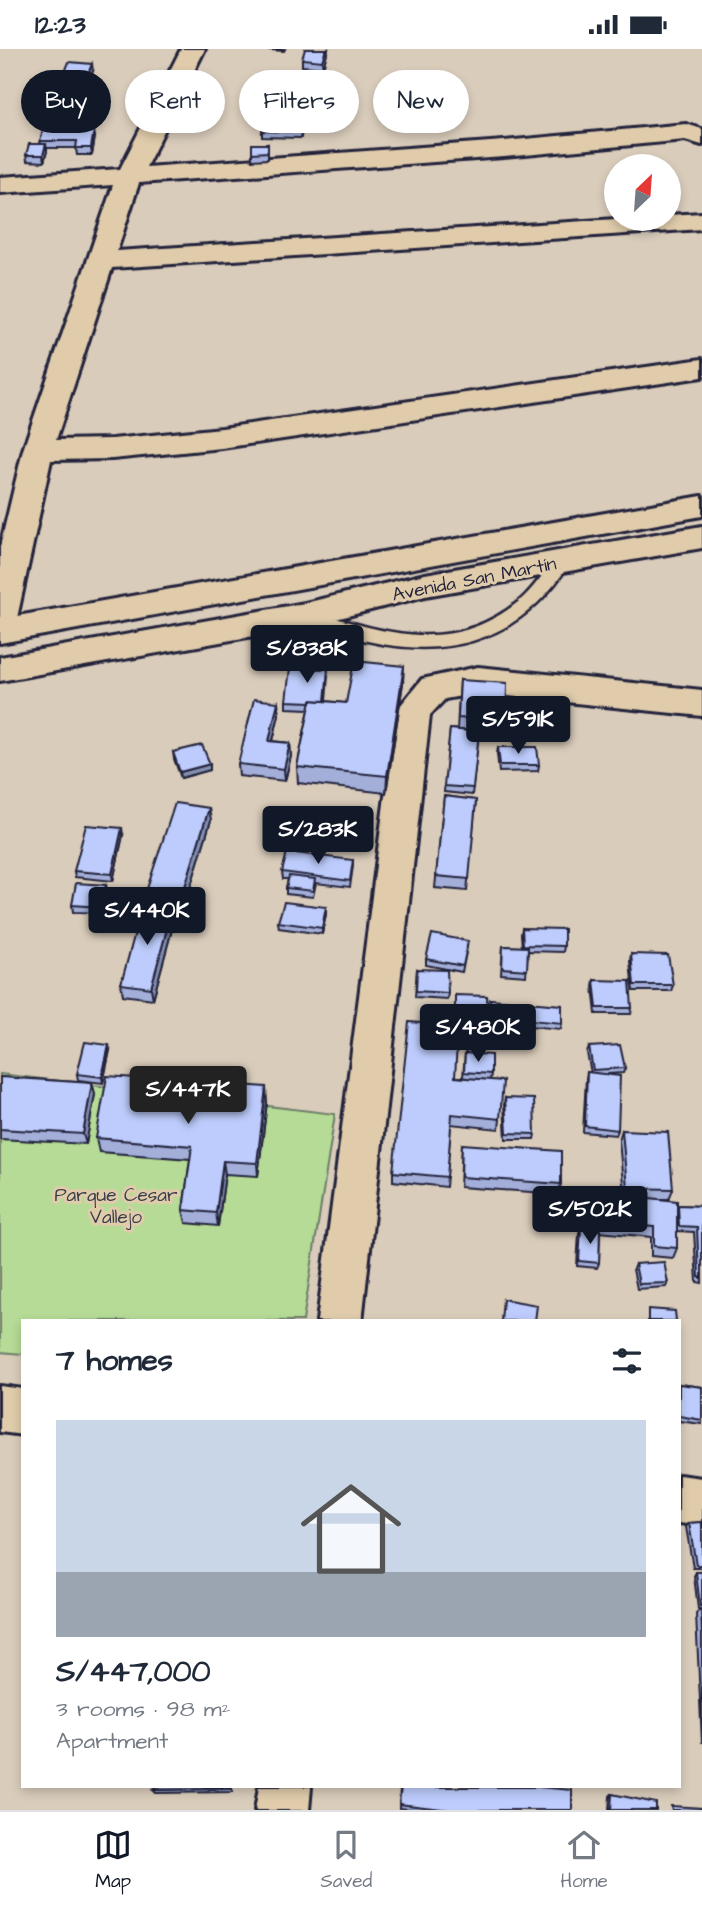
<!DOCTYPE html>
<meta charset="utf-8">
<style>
body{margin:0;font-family:"Architects Daughter",sans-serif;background:#f6f6f7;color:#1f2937;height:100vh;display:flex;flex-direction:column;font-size:26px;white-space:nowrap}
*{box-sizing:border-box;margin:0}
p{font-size:23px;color:#747a83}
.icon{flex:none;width:38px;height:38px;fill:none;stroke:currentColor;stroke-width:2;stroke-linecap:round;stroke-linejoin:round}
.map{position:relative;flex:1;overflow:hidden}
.sheet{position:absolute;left:21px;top:1270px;width:660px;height:469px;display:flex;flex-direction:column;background:#fff;border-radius:0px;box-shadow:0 4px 10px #0003}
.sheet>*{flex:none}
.banner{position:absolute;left:21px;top:21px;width:662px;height:63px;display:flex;gap:14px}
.needle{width:46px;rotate:25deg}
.tools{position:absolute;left:604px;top:105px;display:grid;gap:14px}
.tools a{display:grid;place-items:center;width:77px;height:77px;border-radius:50%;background:#fff;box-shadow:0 4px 10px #0003;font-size:35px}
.price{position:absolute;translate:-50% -60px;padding:0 16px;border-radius:7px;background:#111827;color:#fff;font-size:23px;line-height:46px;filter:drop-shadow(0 2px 4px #0008)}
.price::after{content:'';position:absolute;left:50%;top:42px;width:21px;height:16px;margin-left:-10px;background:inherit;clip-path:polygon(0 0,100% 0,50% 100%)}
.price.on{background:#222;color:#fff}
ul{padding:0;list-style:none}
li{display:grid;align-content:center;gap:14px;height:371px;padding:0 35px}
li span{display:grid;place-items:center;height:217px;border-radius:0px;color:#555}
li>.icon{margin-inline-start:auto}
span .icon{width:126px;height:126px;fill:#fffc;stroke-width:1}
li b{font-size:30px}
h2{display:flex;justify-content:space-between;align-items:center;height:84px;padding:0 35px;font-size:30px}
.chip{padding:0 24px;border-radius:32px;background:#fff;box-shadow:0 4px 10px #0003;font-size:24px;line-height:63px}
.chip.on{background:#111827;color:#fff}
.status{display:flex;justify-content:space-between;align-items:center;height:49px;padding:0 35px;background:#fff;direction:ltr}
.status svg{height:19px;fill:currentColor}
.tab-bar{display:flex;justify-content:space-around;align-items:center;height:98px;border-top:2px solid #e0e1e3;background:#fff;font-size:19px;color:#747a83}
.tab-bar a{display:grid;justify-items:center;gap:4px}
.tab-bar .on{color:#111827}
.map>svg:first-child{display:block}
</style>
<div class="status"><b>12:23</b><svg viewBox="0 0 49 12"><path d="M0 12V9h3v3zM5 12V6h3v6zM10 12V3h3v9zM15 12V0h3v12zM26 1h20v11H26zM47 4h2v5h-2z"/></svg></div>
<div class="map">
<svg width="702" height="1761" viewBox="0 0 702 1761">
<rect width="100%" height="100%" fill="#d9ccbb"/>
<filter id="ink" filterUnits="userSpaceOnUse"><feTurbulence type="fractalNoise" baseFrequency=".0143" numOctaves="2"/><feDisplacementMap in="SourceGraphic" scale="14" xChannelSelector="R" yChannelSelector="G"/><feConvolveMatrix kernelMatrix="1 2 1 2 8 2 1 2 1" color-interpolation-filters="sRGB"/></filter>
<g filter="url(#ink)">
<!-- green -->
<path fill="#b5db96" stroke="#6c7e68" stroke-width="2" d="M0 1025 335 1065 303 1272H23V1305L0 1303Z"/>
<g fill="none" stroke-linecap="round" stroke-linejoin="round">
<!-- service casing -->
<g stroke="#22223b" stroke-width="5">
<path id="service" d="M562 506 571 512C518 598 437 614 345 586 332 582 303 578 296 566L305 560C381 582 448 609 518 553 533 541 544 523 556 508Z"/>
</g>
<!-- minor casing -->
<g stroke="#22223b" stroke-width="6">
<g id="minor">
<path d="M181 0H205L146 118 504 92 686 75 702 80V96L685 91 504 108 139 134 117 202 616 170H668V166L702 164V180L112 219 56 391 112 390 222 379 702 310V328L222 399 112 410 51 411 17 569 12 577 0 581V498L23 401 113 136 0 144V128L120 120Z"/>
<path d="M478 618 702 641V667L478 644 445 650 430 666 362 1272H317L396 662 422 630Z"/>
<path d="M0 1337 23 1340V1386L0 1383Z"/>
<path d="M679 1426 702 1429V1477L679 1474Z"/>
<path d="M259 1738H311L309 1761H255Z"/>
</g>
</g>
<!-- secondary casing -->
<g stroke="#22223b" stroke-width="6">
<g id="secondary">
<path d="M702 447V467L0 594V570Z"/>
<path d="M702 477V499L425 547 305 578 0 632V608L305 554 425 525Z"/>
</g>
</g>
<!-- service -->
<use href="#service" fill="#e0ccab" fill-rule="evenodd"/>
<!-- minor -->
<use href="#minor" fill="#e0ccab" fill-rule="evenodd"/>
<!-- secondary -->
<use href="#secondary" fill="#e0ccab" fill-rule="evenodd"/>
</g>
<!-- wall -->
<g fill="#a3afd9" stroke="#22223b" stroke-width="2">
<path d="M254 0H285L284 2Z"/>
<path d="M328 0 323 19 302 17V10Z"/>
<path d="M93 22 84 43 61 42 60 35Z"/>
<path d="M325 41 346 42V56H325Z"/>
<path d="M309 59 305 79H302L301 89 262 88V82L281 74V71Z"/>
<path d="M95 88 92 106H77L76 99H47V102L44 113 27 112 26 106 41 95 40 92Z"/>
<path d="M268 95V110L252 111V104Z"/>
<path d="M328 627 326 652 346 654 403 634 386 744 298 734 297 718 309 660 286 659V652Z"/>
<path d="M460 631 506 672 504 684 457 681Z"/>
<path d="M278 653 279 665 273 692 290 694 291 707 285 732 239 727 238 715Z"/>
<path d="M450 680 479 683 472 746 444 743Z"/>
<path d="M498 698 539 716 538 722 499 723 497 705Z"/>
<path d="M173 703 210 715V721L181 729 174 710Z"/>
<path d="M444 747 476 751 467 842 435 839Z"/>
<path d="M211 771 182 866 172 865 174 873 153 950 123 946 121 935 146 858 144 849Z"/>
<path d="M123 786 113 832 75 828 74 822Z"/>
<path d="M353 811V817L350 838 316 834 313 848 286 845V839L288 830H283L282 823Z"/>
<path d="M106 836 107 842 103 864 73 863 72 856Z"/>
<path d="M326 858V865L322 885 279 879 278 873Z"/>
<path d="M522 879 564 897 563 903 528 902 526 927 501 925 503 897 522 898 521 885Z"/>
<path d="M467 898 462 923 426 916V910Z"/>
<path d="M631 905 673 936 671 942H633L630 912Z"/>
<path d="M417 920 448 944 447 950 415 948Z"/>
<path d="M594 931 632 959 631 965H596L593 937Z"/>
<path d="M455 946 488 966 487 972 455 971Z"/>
<path d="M490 950 562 974 561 980 488 973Z"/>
<path d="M589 998 625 1019 623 1024 609 1025 618 1081 616 1086 583 1083 586 1029 587 1023 591 1024 587 1004Z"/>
<path d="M110 1001 103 1034 78 1031 77 1025Z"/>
<path d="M465 1004 491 1025 490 1031 500 1070 499 1080 451 1075 446 1138 393 1132V1123L455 1028H463Z"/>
<path d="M0 1028 92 1034 95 1045 86 1095 0 1090Z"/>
<path d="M505 1049 535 1085 534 1090H506L504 1055Z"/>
<path d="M267 1053 258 1127 225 1125 218 1177 186 1174 183 1161 190 1110 99 1103 96 1089Z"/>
<path d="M622 1081 673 1140 669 1150H655L677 1159 678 1156 702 1157V1234L697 1233 694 1183 677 1182V1199L673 1209 651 1207V1188L600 1183 599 1214 597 1219 577 1217 579 1184 581 1179 590 1180V1153L593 1143 624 1146 619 1091Z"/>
<path d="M462 1095 561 1135 558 1145 460 1138Z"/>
<path d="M635 1215 668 1234 666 1238 637 1240 633 1220Z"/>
<path d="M679 1335 702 1338V1375L679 1372Z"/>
<path d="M702 1473V1519H693L686 1478 689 1474Z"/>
<path d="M696 1523H702V1694L696 1565 700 1560H698L694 1527Z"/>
<path d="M232 1738V1743L156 1744 153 1741Z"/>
<path d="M400 1738 572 1761H419L399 1759Z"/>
<path d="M612 1745 656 1761H609L610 1747Z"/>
</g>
<!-- shaded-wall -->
<g fill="#848fb0" stroke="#22223b" stroke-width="2">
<path d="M326 0H328L323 19 322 12Z"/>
<path d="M92 15 93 22 84 43 83 37Z"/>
<path d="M309 52V59L305 79V72Z"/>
<path d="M94 81 95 88 92 106 91 99Z"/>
<path d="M46 95 47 102 44 113 43 106Z"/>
<path d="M404 617 403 634 386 744 387 727Z"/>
<path d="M278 653 279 665 270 704 269 692Z"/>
<path d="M290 694 291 707 285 732 284 720Z"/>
<path d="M210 715V721L181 729 180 723Z"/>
<path d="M209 759 211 771 182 866 180 854Z"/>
<path d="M122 779 123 786 113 832 112 825Z"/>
<path d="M106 836 107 842 103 864 101 858Z"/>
<path d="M326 858V865L322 885V879Z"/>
<path d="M172 861 174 873 153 950 151 939Z"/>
<path d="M109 996 110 1001 103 1034 102 1028Z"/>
<path d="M92 1034 95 1045 86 1095 83 1085Z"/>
<path d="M266 1038 267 1053 258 1127 257 1114Z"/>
<path d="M223 1112 225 1125 218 1177 216 1164Z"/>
</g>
<!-- building -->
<g fill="#bdccfc" stroke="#22223b" stroke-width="2">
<path d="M305 0H326L322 12 302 10Z"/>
<path d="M69 13 92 15 83 37 60 35Z"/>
<path d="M325 41 346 42V49H325Z"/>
<path d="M286 51 309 52 305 72 281 71Z"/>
<path d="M263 73 302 75 300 83 262 82Z"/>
<path d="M43 81H94L91 99H76L77 92H40Z"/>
<path d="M29 95H46L43 106H26Z"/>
<path d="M252 95H268V103L252 104Z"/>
<path d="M354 612 404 617 387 727 297 718 311 651 346 654Z"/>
<path d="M290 619 328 620 325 652 311 651V653L286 652Z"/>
<path d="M460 631 507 634 506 672 458 669Z"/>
<path d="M254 650 278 653 269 692 290 694 284 720 238 715Z"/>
<path d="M450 680 479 683 473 739 444 737Z"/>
<path d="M202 696 210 715 180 723 173 703Z"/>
<path d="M498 698H537L539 716H500Z"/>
<path d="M444 747 476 751 469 830 436 827Z"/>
<path d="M175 754 209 759 180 854 144 849Z"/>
<path d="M86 776 122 779 112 825 74 822Z"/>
<path d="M287 803 353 811 350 832 282 823Z"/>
<path d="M289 827 315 830 313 842 286 839Z"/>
<path d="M76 834 106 836 101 858 72 856Z"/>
<path d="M284 853 326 858 322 879 278 873Z"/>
<path d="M142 858 172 861 151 939 121 935Z"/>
<path d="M522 879 564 880V897L523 896Z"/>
<path d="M432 885 468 892 463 917 426 910Z"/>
<path d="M503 897 528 898 527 921 502 919Z"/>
<path d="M631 905 668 906 673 936H634Z"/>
<path d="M417 920 447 921 448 944 416 942Z"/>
<path d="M594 931 630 932 632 959H597Z"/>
<path d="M455 946 487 947 488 966 455 965Z"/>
<path d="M490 950 562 956V974L489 967Z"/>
<path d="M409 973 458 977 455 1028 503 1032 500 1070 452 1065 447 1128 393 1123Z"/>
<path d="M85 993 109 996 102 1028 77 1025Z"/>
<path d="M620 996 625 1019 593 1021 589 998Z"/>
<path d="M465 1004 491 1006V1025L464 1023Z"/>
<path d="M587 1023 620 1027 618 1081 585 1077Z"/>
<path d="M107 1027 266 1038 257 1114 223 1112 216 1164 183 1161 192 1097 96 1089Z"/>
<path d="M0 1028 92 1034 83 1085 0 1080Z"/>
<path d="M505 1049 534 1050 535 1085 507 1084Z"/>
<path d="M622 1081 668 1083 673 1140 627 1139Z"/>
<path d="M462 1095 561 1102V1135L461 1128Z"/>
<path d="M593 1143 677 1152V1199L654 1197V1178L592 1173Z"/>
<path d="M678 1156 702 1157V1229L699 1228 697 1178 679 1177Z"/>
<path d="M581 1179 600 1181 599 1214 579 1212Z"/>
<path d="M664 1213 668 1234 639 1235 635 1215Z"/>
<path d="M503 1250 537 1256 535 1272H501Z"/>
<path d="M648 1260 675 1262 676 1272H648Z"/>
<path d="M679 1335 702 1338V1371L679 1367Z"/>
<path d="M702 1473V1516H696L689 1474Z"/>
<path d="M696 1523H702V1557H700Z"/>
<path d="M701 1560H702V1587Z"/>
<path d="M154 1738H230V1740L153 1741Z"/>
<path d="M401 1738H539L572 1741V1761H450L399 1755Z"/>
<path d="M612 1745 656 1754V1761H611Z"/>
<path d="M671 1757 702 1759V1761H672Z"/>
</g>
</g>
<g text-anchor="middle" stroke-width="6" stroke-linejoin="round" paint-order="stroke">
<!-- street labels -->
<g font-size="19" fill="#22223b" stroke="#e0ccab">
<text transform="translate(474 529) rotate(-11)" y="7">Avenida San Martín</text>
</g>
<!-- park labels -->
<g font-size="19" fill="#383e49" stroke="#e0ccab">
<text x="116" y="1152">Parque Cesar<tspan x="116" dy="22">Vallejo</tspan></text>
</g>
</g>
</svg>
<div class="tools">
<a><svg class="needle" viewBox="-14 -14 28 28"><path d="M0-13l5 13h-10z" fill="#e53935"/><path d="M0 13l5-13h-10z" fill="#747a83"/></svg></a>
</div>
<b class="price" style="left:307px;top:636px">S/838K</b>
<b class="price" style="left:518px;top:707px">S/591K</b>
<b class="price" style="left:318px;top:817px">S/283K</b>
<b class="price" style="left:147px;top:898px">S/440K</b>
<b class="price" style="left:478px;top:1015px">S/480K</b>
<b class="price on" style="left:188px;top:1077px">S/447K</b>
<b class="price" style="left:590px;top:1197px">S/502K</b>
<div class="banner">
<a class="chip on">Buy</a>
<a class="chip">Rent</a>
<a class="chip">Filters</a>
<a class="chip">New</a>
</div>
<section class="sheet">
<h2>7 homes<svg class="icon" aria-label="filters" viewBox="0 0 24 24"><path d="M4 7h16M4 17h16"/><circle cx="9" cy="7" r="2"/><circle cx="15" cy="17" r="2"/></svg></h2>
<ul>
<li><span style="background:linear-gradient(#c9d6e8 70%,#9aa5b1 0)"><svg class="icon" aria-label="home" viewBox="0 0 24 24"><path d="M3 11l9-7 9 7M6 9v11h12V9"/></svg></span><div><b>S/447,000</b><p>3 rooms · 98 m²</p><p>Apartment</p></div></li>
</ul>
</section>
</div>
<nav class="tab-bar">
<a class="on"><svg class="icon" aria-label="map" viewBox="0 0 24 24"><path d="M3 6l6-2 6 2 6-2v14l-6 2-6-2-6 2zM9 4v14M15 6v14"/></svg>Map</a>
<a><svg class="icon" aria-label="saved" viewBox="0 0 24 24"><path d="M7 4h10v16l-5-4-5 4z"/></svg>Saved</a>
<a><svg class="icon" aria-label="home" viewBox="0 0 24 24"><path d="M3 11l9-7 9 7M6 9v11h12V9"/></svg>Home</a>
</nav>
